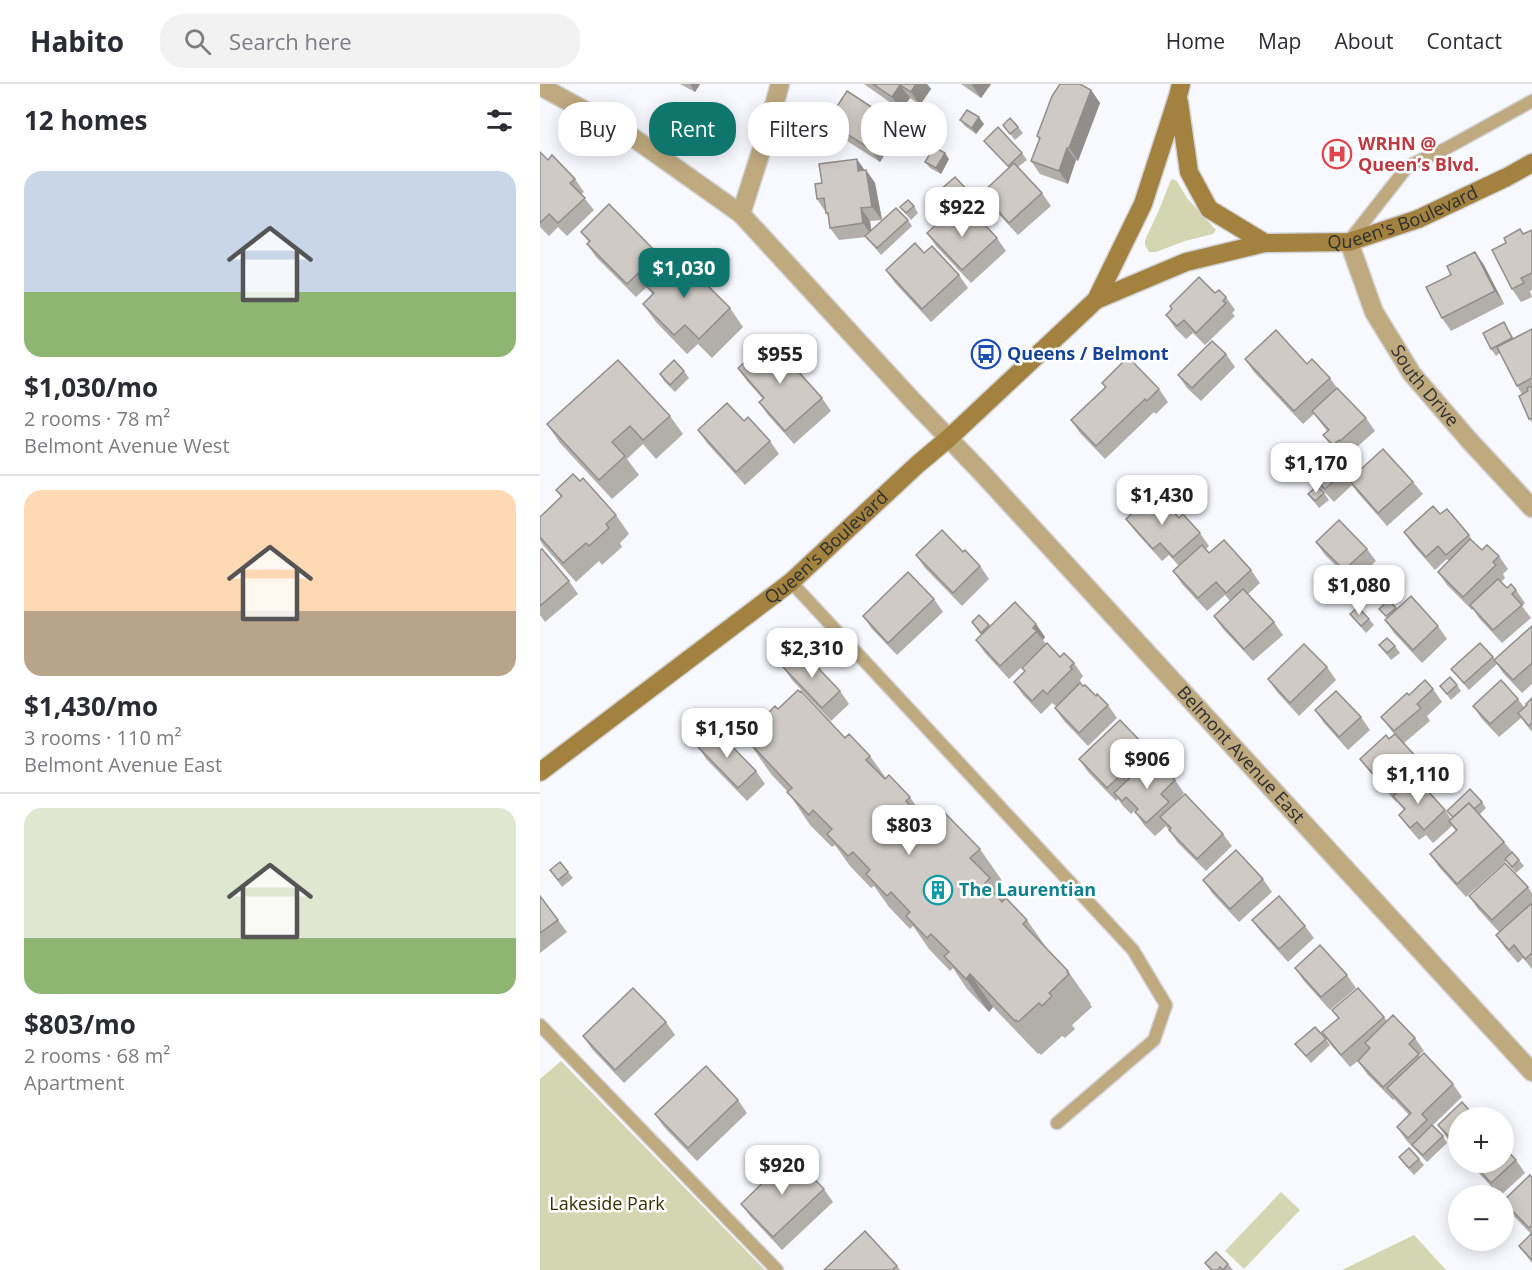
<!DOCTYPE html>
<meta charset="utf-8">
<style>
body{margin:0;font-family:"Open Sans",sans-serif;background:#f2f2f3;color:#2b2b33;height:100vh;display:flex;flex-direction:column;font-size:22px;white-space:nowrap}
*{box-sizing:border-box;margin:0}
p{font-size:20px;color:#7c7c81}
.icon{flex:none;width:33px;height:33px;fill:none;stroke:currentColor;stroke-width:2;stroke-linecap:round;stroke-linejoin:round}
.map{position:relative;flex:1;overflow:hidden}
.drawer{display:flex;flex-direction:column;background:#fff;width:540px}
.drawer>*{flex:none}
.top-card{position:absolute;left:18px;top:18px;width:570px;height:54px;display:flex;gap:12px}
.tools{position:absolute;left:908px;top:1023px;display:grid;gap:12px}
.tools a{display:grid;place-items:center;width:66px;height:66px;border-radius:50%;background:#fff;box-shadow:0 3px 15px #0003;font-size:30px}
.price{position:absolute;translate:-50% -51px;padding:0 14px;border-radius:12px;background:#fff;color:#222;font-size:20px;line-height:39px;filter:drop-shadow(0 2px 3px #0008)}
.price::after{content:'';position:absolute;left:50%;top:36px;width:18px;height:14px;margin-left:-9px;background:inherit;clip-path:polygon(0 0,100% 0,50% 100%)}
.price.current{background:#0f766e;color:#fff}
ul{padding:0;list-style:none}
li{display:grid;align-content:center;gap:12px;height:318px;padding:0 24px}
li+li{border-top:2px solid #e1e1e2}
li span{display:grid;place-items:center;height:186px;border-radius:18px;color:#555}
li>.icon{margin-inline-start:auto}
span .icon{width:108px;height:108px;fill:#fffc;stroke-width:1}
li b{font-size:26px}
h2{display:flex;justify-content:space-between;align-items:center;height:72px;padding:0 24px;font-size:26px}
.chip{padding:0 21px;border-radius:24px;background:#fff;box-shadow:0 3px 15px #0003;font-size:21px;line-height:54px}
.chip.current{background:#0f766e;color:#fff}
header{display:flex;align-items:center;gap:36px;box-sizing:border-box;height:84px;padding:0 30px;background:#fff;border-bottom:2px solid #e1e1e2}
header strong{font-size:28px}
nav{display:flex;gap:33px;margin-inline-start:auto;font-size:21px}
.search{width:420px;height:54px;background:#f2f2f3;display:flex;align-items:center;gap:15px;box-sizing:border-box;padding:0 21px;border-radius:24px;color:#7c7c81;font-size:22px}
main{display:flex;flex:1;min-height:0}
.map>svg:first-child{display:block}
</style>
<header>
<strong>Habito</strong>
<div class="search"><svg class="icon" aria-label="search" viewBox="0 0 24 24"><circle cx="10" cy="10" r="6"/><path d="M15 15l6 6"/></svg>Search here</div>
<nav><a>Home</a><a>Map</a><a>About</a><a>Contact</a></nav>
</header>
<main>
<section class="drawer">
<h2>12 homes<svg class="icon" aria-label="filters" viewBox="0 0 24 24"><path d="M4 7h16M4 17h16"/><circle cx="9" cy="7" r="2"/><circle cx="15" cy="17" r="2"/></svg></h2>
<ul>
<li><span style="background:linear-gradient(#c9d6e8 65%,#8fb573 0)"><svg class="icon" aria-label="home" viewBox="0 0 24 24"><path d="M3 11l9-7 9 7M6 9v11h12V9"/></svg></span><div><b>$1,030/mo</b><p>2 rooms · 78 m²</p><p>Belmont Avenue West</p></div></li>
<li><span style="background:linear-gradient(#ffd9b3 65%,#b9a48a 0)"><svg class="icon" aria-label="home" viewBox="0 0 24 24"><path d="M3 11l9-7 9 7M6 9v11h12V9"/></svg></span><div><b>$1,430/mo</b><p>3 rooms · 110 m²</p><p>Belmont Avenue East</p></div></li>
<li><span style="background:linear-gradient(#dfe7d0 70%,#8fb573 0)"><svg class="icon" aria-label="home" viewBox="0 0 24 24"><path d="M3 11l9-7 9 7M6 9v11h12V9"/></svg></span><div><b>$803/mo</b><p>2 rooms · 68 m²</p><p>Apartment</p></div></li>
</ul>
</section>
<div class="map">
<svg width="992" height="1186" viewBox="0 0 992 1186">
<rect width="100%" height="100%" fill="#f7f9fe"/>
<!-- green -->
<g fill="#d4d6b1">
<path d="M632 95 637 97 647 114 676 146 673 150 645 157 616 168H609L605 161V156L619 126 630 98Z"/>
<path d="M21 977 225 1186H0V995Z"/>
<path d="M741 1108 760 1126 704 1185 685 1167Z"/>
<path d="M874 1151 906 1186H802Z"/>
</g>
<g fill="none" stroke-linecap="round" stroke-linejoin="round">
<!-- lane casing -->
<g stroke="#d3d4d9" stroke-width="15">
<g id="lane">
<path d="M809 157 868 82 905 65 992 17"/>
<path d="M251 498 593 866 626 921 614 956 517 1039"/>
<path d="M0 941 237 1186"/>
</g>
</g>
<!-- street casing -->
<g stroke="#d3d4d9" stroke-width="21">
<g id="street">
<path id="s1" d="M0 2 88 50 201 130 373 317 442 389 992 988"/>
<path d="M201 130 223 61 240 0"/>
<path id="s2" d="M809 158 834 228 872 290 928 355 992 424"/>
</g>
</g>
<!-- secondary casing -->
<g stroke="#d3d4d9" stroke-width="21">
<g id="secondary">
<path d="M639 18 649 88 669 125 725 159"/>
<path id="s3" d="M556 216 646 178 725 159 809 158 878 135 967 93 992 79"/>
<path id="s4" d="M0 688 251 498 378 380 409 354 556 216 603 120 638 12 641 0"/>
</g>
</g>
<!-- lane -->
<use href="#lane" stroke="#bfa97f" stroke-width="12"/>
<!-- street -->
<use href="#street" stroke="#bfa97f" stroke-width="18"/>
<!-- secondary -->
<use href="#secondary" stroke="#a2823e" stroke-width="18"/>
</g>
<!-- wall -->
<g fill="#b2aea9">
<path d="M140 0H160L155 8Z"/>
<path d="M324 0H387L391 5 380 21 370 14 361 26Z"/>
<path d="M421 0H451L441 14Z"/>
<path d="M551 6 560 19 538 77 536 76 528 100 500 90 491 77 499 56 497 52Z"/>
<path d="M287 30 350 35 359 48 340 78 296 50 287 37 289 34Z"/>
<path d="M420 36 444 40 436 50 425 42Z"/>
<path d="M463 41 478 43 483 49 475 56Z"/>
<path d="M444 57 482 69 487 76 478 83 502 109 511 122 478 151 451 122 442 109 469 84 449 63Z"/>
<path d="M0 68 8 76 35 95 44 108 41 110 54 126 27 152 18 143 9 152 0 143Z"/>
<path d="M409 75 401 90 390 84 385 78Z"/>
<path d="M326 86 335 99 342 136 330 137 331 147 368 136 372 142 341 171 326 153 299 156 290 144 289 133 277 115 282 99Z"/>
<path d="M400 106 436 115 441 121 425 135 405 113Z"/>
<path d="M374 122 378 129 371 136 360 123Z"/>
<path d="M423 139 457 154 466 167 431 199 396 162 387 149Z"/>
<path d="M992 146V206L990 207 992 213 981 218 972 205 983 150Z"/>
<path d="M41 148 118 170 127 182 163 193 173 207 190 224 203 243 172 274 158 260 147 270 116 238 103 220 113 211 107 203 96 213 56 173 47 160 49 158Z"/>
<path d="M384 169 419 191 428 204 391 238 355 199 346 186Z"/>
<path d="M944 181 964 220 911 247 902 234 911 191Z"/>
<path d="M675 209 686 213 695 226 692 229 695 232 665 261 653 249 646 255 635 244 626 231 632 225 630 222Z"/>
<path d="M968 245 974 255 992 245V338L989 335 982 310 977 302 960 269 956 272 951 265Z"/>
<path d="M686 270 695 283 661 317 647 304 638 291Z"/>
<path d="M705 275 767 280 790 294 797 304 826 334 835 347 809 370 808 369 803 373 816 389 873 398 883 410 847 442 818 409 812 401 794 418 776 399 767 386 792 363 783 351 787 347 774 330 763 340 714 288Z"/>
<path d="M198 284 282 314 291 327 254 360 228 331 219 318 223 315 207 297Z"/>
<path d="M144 287 149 294 135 308 124 297 120 290Z"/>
<path d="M562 299 619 305 628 318 616 330 614 328 565 375 540 349 531 336 565 303Z"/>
<path d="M130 332 143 350 116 375 103 360 87 375 99 391 72 415 20 359 7 340Z"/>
<path d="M204 337 230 357 239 370 205 401 167 359 158 346Z"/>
<path d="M40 397 76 431 89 450 80 459 82 463 62 481 59 477 36 498 3 461 0 456V453L21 413 16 406Z"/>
<path d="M784 409 789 416 779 424 768 410Z"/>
<path d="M900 430 929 451 936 462 942 466 959 472 968 485 963 490 965 494 961 498 967 504 976 506 985 519 982 522 991 534 962 559 939 534 933 525 932 526 907 501 898 488 909 477 907 475 895 486 873 461 864 448Z"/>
<path d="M639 434 660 449 669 462 666 465 669 469 711 486 720 499 708 510 734 538 743 551 713 577 683 545 674 532 690 517 685 511 667 527 642 500 633 487 639 482 629 471 622 477 595 447 586 435Z"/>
<path d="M776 458 827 465 836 477 813 499 785 471Z"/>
<path d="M0 466 29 497 38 510 5 538 0 531Z"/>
<path d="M423 468 440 482 449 495 422 522 385 484 376 471Z"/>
<path d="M394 515 403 528 357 571 332 545 323 532Z"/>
<path d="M849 516 857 525 898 542 907 555 882 579 854 549 845 536 847 534 839 525Z"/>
<path d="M810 530 829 535 834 541 826 549Z"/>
<path d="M439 531 450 543 496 540 505 553 503 556 506 560 469 595 445 569 436 556 441 551 432 538Z"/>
<path d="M992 542V600L982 609 963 589 957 580 929 606 916 591 911 585 953 573 955 576Z"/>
<path d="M839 561 855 562 860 569 851 576Z"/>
<path d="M520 573 534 579 543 592 540 596 541 598 540 600 568 621 577 634 548 662 524 637 515 624 516 622 512 619 501 630 483 611 474 598 485 588 482 584Z"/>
<path d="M243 583 300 607 309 620 291 637 252 596Z"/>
<path d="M787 583 796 596 759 632 737 608 728 595Z"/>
<path d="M917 601 921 607 911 616 900 602Z"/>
<path d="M893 605 902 618 887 632 890 637 864 659 880 677 889 690 880 698 905 726 911 735 912 734 907 727 942 718 946 724 940 730 964 758 984 782 976 789 966 777 926 813 899 783 890 770 916 747 912 742 893 759 886 751 879 756 868 743 859 731 864 726 857 718H856L829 687 820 675 854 650 841 633 869 611Z"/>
<path d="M992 614V648L981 634 959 653 942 635 933 622 978 615 984 623Z"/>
<path d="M238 625 305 654 330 672 346 694 370 713 386 737 440 765 463 798 457 804 465 815 487 836 508 866 528 887 551 920H550L552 923 532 941 535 945 525 954 522 952 501 971 499 969 498 970 453 923 449 928 427 905 413 884 410 887 389 865 373 842 370 845 349 823 334 802 331 804 310 782 295 761 292 763 270 741 248 708 231 690 208 657 227 635 225 632Z"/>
<path d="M775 626 821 633 830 646 808 666 784 639Z"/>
<path d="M158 663 216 687 225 700 207 717 167 676Z"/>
<path d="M608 665 616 677 635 696 644 709 632 722 683 750 692 762 666 787 638 759 626 742 615 752 604 741 595 728 596 727 595 726 591 730 583 722 578 715 576 717 548 688 539 675Z"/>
<path d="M10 786 28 788 33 794 22 803Z"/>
<path d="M723 795 732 808 699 838 672 809 663 796Z"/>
<path d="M988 803 992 809V885L983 874 978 879 965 864 956 851 959 848 938 825 929 812Z"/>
<path d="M0 812 27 848 0 869Z"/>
<path d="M712 836 765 842 774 854 748 878 721 848Z"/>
<path d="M755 884 807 891 816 904 790 926 764 897Z"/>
<path d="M792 926 844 933 847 937 875 954 884 967 879 971 880 972 913 1000 922 1013 893 1041 903 1052 907 1059 887 1078 866 1056 857 1043 869 1031 854 1015 853 1016 827 990 818 977 810 983 791 961 782 948 798 934Z"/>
<path d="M126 938 135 951 84 999 52 965 43 952Z"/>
<path d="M786 955 790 961 771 979 755 960Z"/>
<path d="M198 1016 207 1029 157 1077 124 1043 115 1030Z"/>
<path d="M918 1034V1066L907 1054 898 1041Z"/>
<path d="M859 1073 879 1075 884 1081 874 1091 864 1080Z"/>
<path d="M976 1076 985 1089 960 1112 936 1086 931 1078H963Z"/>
<path d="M992 1094V1179L979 1162 991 1150 972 1130 963 1117Z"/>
<path d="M284 1105 293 1118 242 1166 210 1132 201 1120Z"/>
<path d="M665 1179 688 1180 693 1186H670Z"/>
<path d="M357 1182 360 1186H284Z"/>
</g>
<!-- shaded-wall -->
<g fill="#918d8a">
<path d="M150 0H160L155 8Z"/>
<path d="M376 0H387L391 5 380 21 371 8Z"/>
<path d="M433 0H451L441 14 432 1Z"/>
<path d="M360 1 370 14 361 26 352 13Z"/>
<path d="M551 6 560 19 538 77 529 64Z"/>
<path d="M439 33 444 40 436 50 432 44Z"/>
<path d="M350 35 359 48 340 78 330 65Z"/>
<path d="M527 64 536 76 528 100 519 87Z"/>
<path d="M405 69 409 75 401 90 396 84Z"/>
<path d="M317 75 326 88 318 87Z"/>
<path d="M326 86 335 99 342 136 332 123Z"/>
<path d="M321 124 330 137 332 152 323 139Z"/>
<path d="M935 168 944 181 964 220 955 207Z"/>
<path d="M496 540 505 553 503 556 493 544Z"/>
<path d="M430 890 453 923 449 928 426 895Z"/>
</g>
<!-- building -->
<g fill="#cfcac5" stroke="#918d8a" stroke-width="1.5">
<path d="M333 0H376L371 8 360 1 352 13Z"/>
<path d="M520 0H540L551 6 529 64H527L519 87 491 77 500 54 497 52 512 12Z"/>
<path d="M307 7 350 35 330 65 287 37 290 33 287 30 292 22 296 24Z"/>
<path d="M427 26 439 33 432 44 420 36Z"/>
<path d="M470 34 478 43 470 50 463 41Z"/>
<path d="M458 43 482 69 468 82 444 57Z"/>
<path d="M394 63 405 69 396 84 385 78Z"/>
<path d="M0 68 8 76 12 71 35 95 30 99 45 114 18 139 9 130 0 139Z"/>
<path d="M317 75 318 87 326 86 332 123 321 124 323 139 290 144 288 129H286L284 114 277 115 275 100 282 99 279 80Z"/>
<path d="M474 79 502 109 469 139 442 109Z"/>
<path d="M415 93 436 115 421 129 400 106Z"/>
<path d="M368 116 374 122 366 129 360 123Z"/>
<path d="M69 120 118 170 87 200 47 160 50 157 41 148Z"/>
<path d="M356 124 368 136 337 164 325 152Z"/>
<path d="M411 127 423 139 434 129 457 154 422 186 387 149Z"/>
<path d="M980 145 983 150 992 146V189L981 194 984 199 972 205 952 166 966 159 964 154Z"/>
<path d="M375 159 384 169 392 162 419 191 382 225 346 186Z"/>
<path d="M935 168 955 207 902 234 886 203 911 191 907 182Z"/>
<path d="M140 169 163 193 161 195 190 224 159 255 145 241 134 251 103 220 114 209 106 202Z"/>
<path d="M659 193 675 209 679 206 686 213 683 217 686 219 656 249 644 236 637 242 626 231 632 225 630 222Z"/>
<path d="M964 238 972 254 951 265 943 249Z"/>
<path d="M992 245V294L977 302 957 263Z"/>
<path d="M736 246 767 280 772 275 790 294 754 327 705 275Z"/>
<path d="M230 256 282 314 245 347 219 318 224 314 198 284Z"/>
<path d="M672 257 686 270 652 304 638 291Z"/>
<path d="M588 273 619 305 607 317 605 315 556 362 531 336 566 303 562 299Z"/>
<path d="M78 276 130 332 103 356 90 342 72 358 85 372 59 396 7 340Z"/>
<path d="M134 276 144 287 130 301 120 290Z"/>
<path d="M992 302V334L989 335 979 312 988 307 987 304Z"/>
<path d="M797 304 826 334 800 357 799 356 793 361 783 351 789 346 772 327Z"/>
<path d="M187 319 204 337 208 333 230 357 196 388 158 346Z"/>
<path d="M793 362 811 381 785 405 767 386Z"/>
<path d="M843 365 873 398 838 429 809 396Z"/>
<path d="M33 390 40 397 43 394 76 431 66 440 69 444 49 462 46 459 23 479 0 453V433L22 412 16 406Z"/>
<path d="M777 402 784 409 775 417 768 410Z"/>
<path d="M615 408 639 434 643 430 660 449 633 473 620 459 613 465 586 435Z"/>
<path d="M893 422 900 430 907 425 929 451 906 471 898 462 886 473 864 448Z"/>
<path d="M799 436 827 465 804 486 776 458Z"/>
<path d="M402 446 423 468 425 466 440 482 413 509 376 471Z"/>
<path d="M930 455 942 466 947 461 959 472 953 478 956 481 923 513 898 488Z"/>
<path d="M684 456 711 486 686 509 676 498 658 514 633 487 662 461 669 469Z"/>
<path d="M2 465 29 497 0 522V466Z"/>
<path d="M368 488 394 515 348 559 323 532Z"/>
<path d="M958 495 967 504 971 500 976 506 972 510 982 521 953 546 930 521Z"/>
<path d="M703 505 734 538 704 565 674 532Z"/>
<path d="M871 512 898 542 873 566 845 536Z"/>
<path d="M849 516 856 524 846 532 839 525Z"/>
<path d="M475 518 496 540 493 544 497 547 460 582 436 556Z"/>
<path d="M818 523 829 535 821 542 810 530Z"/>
<path d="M439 531 449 541 441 549 432 538Z"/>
<path d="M992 542V579L973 596 954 576Z"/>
<path d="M847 554 855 562 847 569 839 561Z"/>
<path d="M507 559 520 573 524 569 534 579 530 583 532 585 507 610 503 606 492 617 474 598 485 587 482 584Z"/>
<path d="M940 559 953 573 924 599 911 585Z"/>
<path d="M764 560 787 583 750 619 728 595Z"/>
<path d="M261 566 300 607 282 624 243 583Z"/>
<path d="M910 593 917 601 907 610 900 602Z"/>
<path d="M885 596 893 605 877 620 881 624 854 647 841 633 867 609 869 611Z"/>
<path d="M961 596 978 615 950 640 933 622Z"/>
<path d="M540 599 543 602 545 601 556 612 557 610 568 621 539 649 515 624Z"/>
<path d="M258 606 260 608 261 607 305 654 309 650 330 672 326 676 345 695 349 691 370 713 366 717 385 738 400 724 440 765 430 774 450 794 445 799 462 818 466 814 487 836 483 840 528 887 527 888 529 890 509 909 512 912 502 922 499 919 478 938 476 936 475 937 430 890 426 895 404 872 409 868 391 850 387 854 366 832 370 828 351 808 347 812 326 790 330 786 313 768 308 772 287 750 292 745 273 726 269 731 247 708 252 704 208 657H209L207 654 227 635 225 632 235 622 238 625Z"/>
<path d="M796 607 821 633 799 653 775 626Z"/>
<path d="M992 614V639L989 642 978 629 987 621 986 620Z"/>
<path d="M580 636 608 665 567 704 539 675Z"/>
<path d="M176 646 216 687 198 704 158 663Z"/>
<path d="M855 650 880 677 847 706 820 675 846 651 849 655Z"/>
<path d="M612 673 635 696 621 710 629 718 606 739 595 728 598 725 586 713 582 717 574 709Z"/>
<path d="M875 693 905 726 884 746 877 738 870 744 859 731 865 725 853 712Z"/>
<path d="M930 705 942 718 934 725 929 719 913 733 907 727Z"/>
<path d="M645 710 683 750 657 775 629 746 631 744 620 733Z"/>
<path d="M929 719 964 758 917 800 890 770 917 746 909 737Z"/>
<path d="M696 766 723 795 690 825 663 796Z"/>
<path d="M972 768 979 776 972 783 965 775Z"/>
<path d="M20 778 28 788 18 796 10 786Z"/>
<path d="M965 779 988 803 952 836 929 812Z"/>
<path d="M0 812 18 836 0 849Z"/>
<path d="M739 812 765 842 739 865 712 836Z"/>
<path d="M992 819V869L985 875 974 861 969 866 956 851Z"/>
<path d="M780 861 807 891 781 913 755 884Z"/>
<path d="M93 904 126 938 75 986 43 952Z"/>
<path d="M818 904 844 933 801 971 782 948 799 934 792 926Z"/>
<path d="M853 931 875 954 869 960 879 970 843 1003 818 977 830 964 825 959Z"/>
<path d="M775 943 786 955 766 972 755 960Z"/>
<path d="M884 969 913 1000 882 1030 887 1036 868 1054 857 1043 871 1029 847 1004Z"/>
<path d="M166 982 198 1016 148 1064 115 1030Z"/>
<path d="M922 1018 936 1034H918V1062L898 1041Z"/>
<path d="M892 1041 903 1052 883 1071 872 1061Z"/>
<path d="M963 1062 976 1076 951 1099 932 1078H963Z"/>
<path d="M869 1064 879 1075 869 1084 859 1073Z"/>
<path d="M251 1071 284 1105 233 1153 201 1120Z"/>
<path d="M990 1091 992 1094V1141L989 1144 963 1117Z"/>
<path d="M325 1147 357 1182 352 1186H284Z"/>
<path d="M992 1149V1176L979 1162Z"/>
<path d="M676 1168 688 1180 683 1186 680 1183 678 1186H672L665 1179Z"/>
</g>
<!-- icons -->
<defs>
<g id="hospital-ring" transform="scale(1.5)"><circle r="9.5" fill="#fff" stroke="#e0444e" stroke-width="1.5"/><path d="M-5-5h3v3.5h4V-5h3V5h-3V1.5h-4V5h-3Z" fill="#e0444e"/></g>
<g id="bus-ring" transform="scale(1.5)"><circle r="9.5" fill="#fff" stroke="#1a4fb4" stroke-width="1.5"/><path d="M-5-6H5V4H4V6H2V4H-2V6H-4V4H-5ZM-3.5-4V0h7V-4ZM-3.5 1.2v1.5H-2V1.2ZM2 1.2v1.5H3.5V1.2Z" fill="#1a4fb4"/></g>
<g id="building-ring" transform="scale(1.5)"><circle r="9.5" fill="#fff" stroke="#0f9aa8" stroke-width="1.5"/><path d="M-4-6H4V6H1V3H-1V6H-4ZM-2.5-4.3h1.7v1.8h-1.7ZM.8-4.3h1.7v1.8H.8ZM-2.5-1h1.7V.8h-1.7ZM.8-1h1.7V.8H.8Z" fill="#0f9aa8"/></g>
</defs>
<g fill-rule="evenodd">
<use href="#hospital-ring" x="797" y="70"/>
<use href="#bus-ring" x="446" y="270"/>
<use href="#building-ring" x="398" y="806"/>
</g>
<g text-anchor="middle" stroke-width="5" stroke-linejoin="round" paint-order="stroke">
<!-- health labels -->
<g font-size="18" font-weight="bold" fill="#be3a42" stroke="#fff" text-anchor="start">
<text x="818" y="66">WRHN @<tspan x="818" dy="21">Queen’s Blvd.</tspan></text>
</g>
<!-- street labels -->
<g font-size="18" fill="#2d2e30" stroke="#fff">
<text dy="6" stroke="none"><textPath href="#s3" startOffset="321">Queen's Boulevard</textPath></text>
<text dy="6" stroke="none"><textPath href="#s2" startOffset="164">South Drive</textPath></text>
<text dy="6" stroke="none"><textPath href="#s4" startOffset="364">Queen's Boulevard</textPath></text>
<text dy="6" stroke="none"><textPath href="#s1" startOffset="975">Belmont Avenue East</textPath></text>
</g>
<!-- transit labels -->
<g font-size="18" font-weight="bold" fill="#164399" stroke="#fff" text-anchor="start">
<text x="467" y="276">Queens / Belmont</text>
</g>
<!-- culture labels -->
<g font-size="18" font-weight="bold" fill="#0d838f" stroke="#fff" text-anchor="start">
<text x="419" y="812">The Laurentian</text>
</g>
<!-- park labels -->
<g font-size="18" fill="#313100" stroke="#fff">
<text x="67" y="1126">Lakeside Park</text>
</g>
</g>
</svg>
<div class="tools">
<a>+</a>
<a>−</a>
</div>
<b class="price" style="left:422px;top:154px">$922</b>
<b class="price current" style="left:144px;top:215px">$1,030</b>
<b class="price" style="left:240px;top:301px">$955</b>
<b class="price" style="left:776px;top:410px">$1,170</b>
<b class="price" style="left:622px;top:442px">$1,430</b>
<b class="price" style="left:819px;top:532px">$1,080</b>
<b class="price" style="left:272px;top:595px">$2,310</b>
<b class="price" style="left:187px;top:675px">$1,150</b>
<b class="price" style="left:607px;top:706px">$906</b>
<b class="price" style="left:878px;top:721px">$1,110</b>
<b class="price" style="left:369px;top:772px">$803</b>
<b class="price" style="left:242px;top:1112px">$920</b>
<div class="top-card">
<a class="chip">Buy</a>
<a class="chip current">Rent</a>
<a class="chip">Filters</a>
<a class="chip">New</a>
</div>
</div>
</main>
